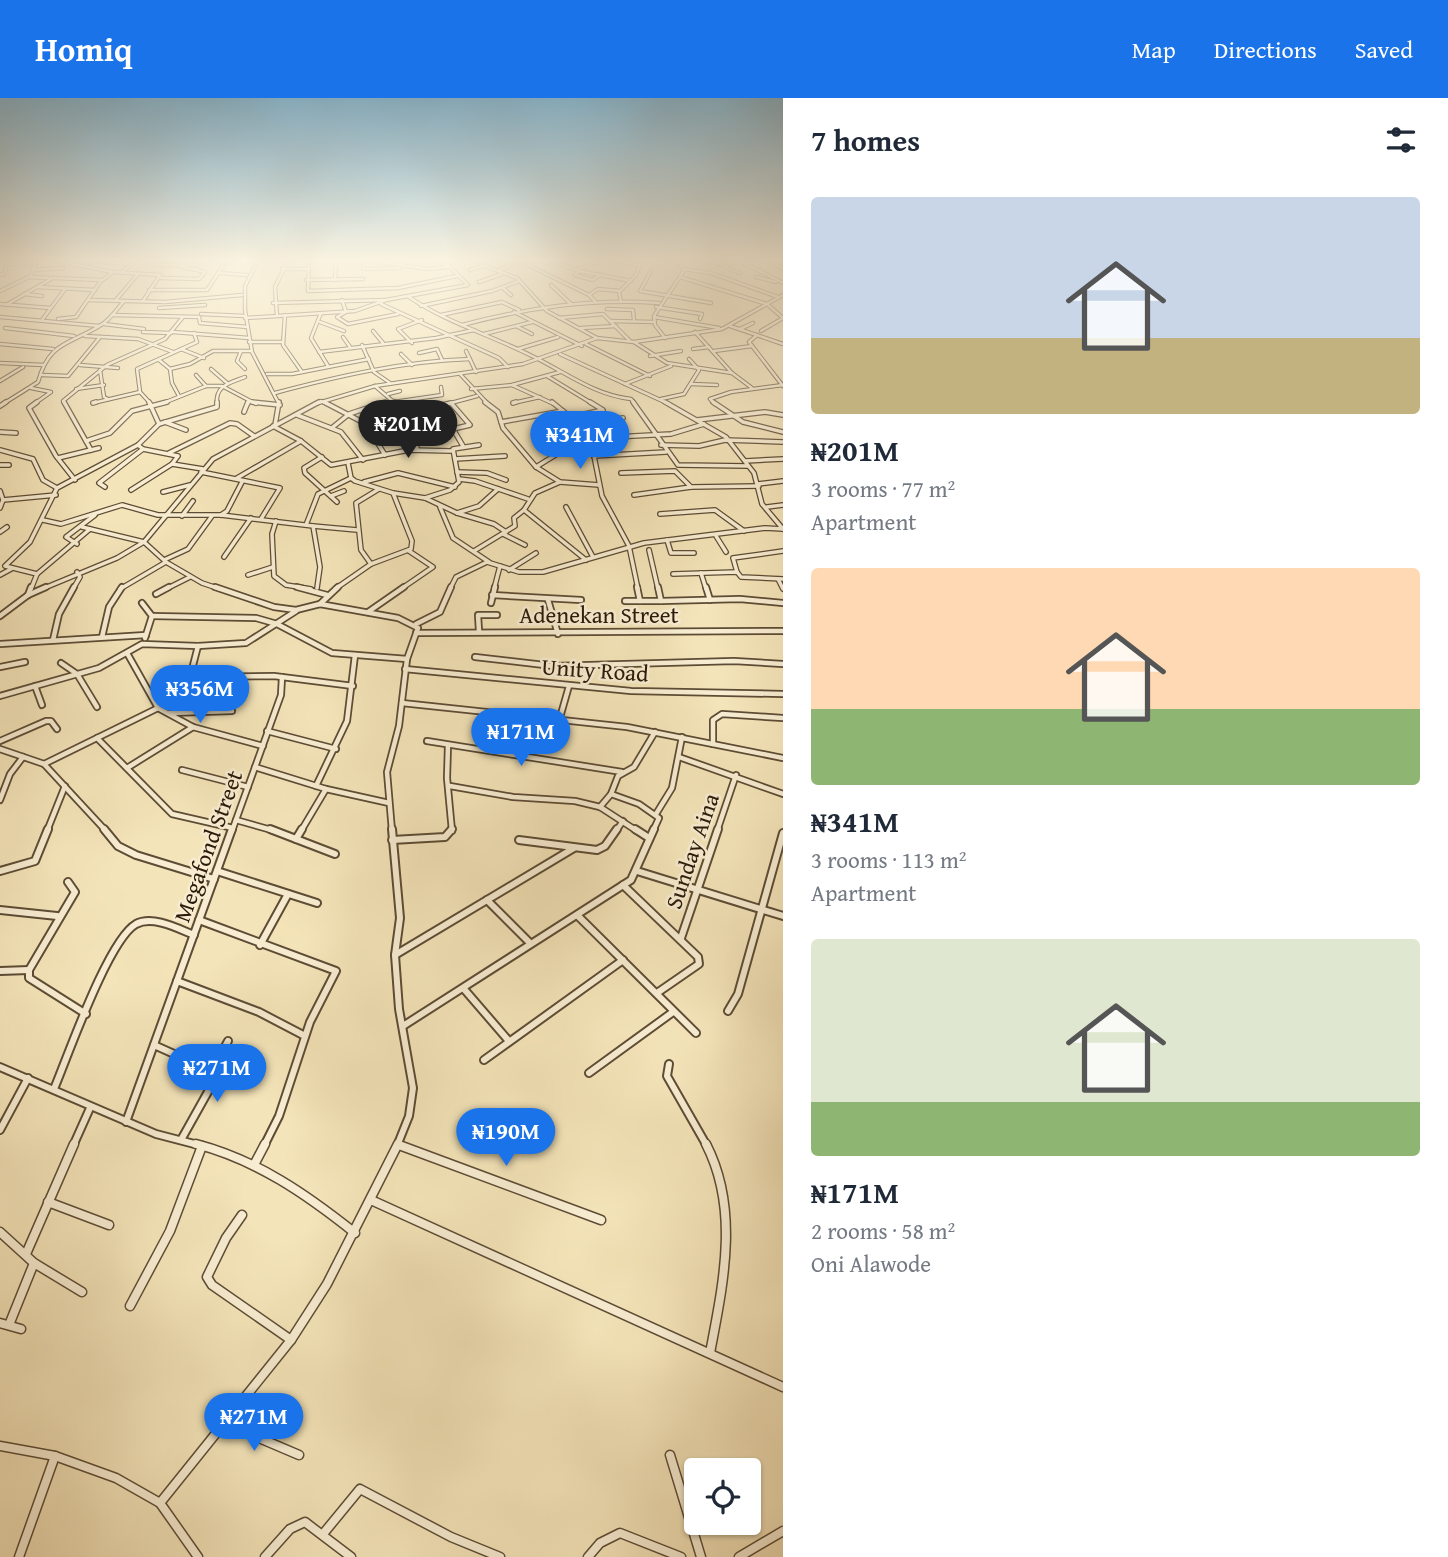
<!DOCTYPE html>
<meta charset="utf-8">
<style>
body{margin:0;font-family:"Gentium Book Plus",serif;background:#f2f2f3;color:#1f2937;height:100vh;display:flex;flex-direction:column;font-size:26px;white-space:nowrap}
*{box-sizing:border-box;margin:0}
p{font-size:23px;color:#747a83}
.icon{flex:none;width:38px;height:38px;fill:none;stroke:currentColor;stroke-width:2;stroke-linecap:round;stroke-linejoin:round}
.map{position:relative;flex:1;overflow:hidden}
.side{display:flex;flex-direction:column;background:#fff;width:665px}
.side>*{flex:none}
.tools{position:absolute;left:684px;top:1360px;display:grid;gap:14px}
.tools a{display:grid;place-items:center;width:77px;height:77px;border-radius:7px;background:#fff;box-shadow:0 2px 5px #0004;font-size:35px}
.price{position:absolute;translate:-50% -60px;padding:0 16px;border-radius:24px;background:#1a73e8;color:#fff;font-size:23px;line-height:46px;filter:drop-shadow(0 2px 4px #0008)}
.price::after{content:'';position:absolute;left:50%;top:42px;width:21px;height:16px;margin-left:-10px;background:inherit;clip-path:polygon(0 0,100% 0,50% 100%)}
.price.selected{background:#222;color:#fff}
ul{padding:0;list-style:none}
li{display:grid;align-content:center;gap:14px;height:371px;padding:0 28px}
li span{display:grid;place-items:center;height:217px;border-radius:7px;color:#555}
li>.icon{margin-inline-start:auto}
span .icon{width:126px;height:126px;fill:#fffc;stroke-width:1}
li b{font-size:30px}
h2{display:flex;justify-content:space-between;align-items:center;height:84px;padding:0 28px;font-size:30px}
header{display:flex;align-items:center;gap:42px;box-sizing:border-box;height:98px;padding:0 35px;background:#1a73e8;color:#fff}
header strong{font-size:33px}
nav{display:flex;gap:38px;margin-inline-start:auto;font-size:24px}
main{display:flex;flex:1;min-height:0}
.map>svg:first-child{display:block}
</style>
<header>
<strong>Homiq</strong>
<nav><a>Map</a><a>Directions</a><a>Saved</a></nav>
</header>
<main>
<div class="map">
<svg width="783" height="1459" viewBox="0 0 783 1459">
<rect width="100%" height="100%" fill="#f4e4b9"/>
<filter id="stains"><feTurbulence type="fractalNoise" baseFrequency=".00286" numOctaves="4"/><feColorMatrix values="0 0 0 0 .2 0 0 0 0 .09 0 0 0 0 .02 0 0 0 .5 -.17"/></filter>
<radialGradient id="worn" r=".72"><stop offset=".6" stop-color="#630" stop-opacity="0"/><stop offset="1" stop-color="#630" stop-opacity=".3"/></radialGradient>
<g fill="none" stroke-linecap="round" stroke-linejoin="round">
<!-- minor-far4 casing -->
<g stroke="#5d4c35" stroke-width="4.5">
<g id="minor-far4">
<path d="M56 163 113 174 160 177 143 203"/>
<path d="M88 163 131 166"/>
<path d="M258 163 245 188V212L252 254 279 306"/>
<path d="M309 163 308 193 398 190 457 178"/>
<path d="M363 163 364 171 400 170"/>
<path d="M374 163 427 171 449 169"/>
<path d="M472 163 517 180 547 213 597 240"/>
<path d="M520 163 589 197 595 203"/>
<path d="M551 163 579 173 631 183"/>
<path d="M614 163 639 167"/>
<path d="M711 163 740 175"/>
<path d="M740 163 783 185"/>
<path d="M770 163 783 171"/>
<path d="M6 166 36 165"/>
<path d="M157 167H197"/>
<path d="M282 171H308"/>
<path d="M684 171 711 175 778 199"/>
<path d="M34 172 63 170"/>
<path d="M470 172 483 168"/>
<path d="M576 172 600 163"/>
<path d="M498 173 519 163"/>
<path d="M579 173 575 177 593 182 600 177"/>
<path d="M651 173 640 193 711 205"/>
<path d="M121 175 135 163"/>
<path d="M220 175 247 177"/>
<path d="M0 177 4 176 7 166"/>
<path d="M28 179 102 182"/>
<path d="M680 179 767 206 783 220"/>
<path d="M756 179 776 184"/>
<path d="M161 180 199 181 205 174 179 168"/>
<path d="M306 182 363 181"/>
<path d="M335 182 336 163"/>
<path d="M479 184 502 176"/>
<path d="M551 187 571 206"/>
<path d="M37 189 95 192"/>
<path d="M503 190 511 197"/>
<path d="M149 192H207L226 163"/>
<path d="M0 193 31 178 36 163"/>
<path d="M24 196 42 198"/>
<path d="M589 197 598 191 620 193"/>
<path d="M409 199C447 225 491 237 532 258 565 274 594 297 631 301L635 306"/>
<path d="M88 202 165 204 242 197"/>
<path d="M116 202 138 176"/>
<path d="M342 202 346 214 337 219 348 226 398 216"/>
<path d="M621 204 619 194 636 177 641 163"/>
<path d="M273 205 386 202"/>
<path d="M0 206 50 210"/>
<path d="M381 206 499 260 508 269"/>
<path d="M6 207 51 181"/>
<path d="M421 208 492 193 519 183"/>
<path d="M656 209 702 216 700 221"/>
<path d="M159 210 205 207"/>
<path d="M607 211 633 212 634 222"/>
<path d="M514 214 582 248"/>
<path d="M321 215 311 240 328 268"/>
<path d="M201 216 245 218"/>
<path d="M112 217 199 219"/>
<path d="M285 217 283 247 302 274"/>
<path d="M441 217 502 204 519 212"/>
<path d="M277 218 275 189 288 163"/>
<path d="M0 219 99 228"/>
<path d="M199 219 200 225 248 229"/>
<path d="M654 219 719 230"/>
<path d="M245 220 355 213 386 202 468 187 449 168 435 163"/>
<path d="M559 220 603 216 630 243"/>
<path d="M58 221 76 219 100 184 113 174"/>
<path d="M42 222 65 191"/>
<path d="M610 223 654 224"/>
<path d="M320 224 344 233"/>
<path d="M104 226 144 231"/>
<path d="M462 227C527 210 591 200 659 205"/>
<path d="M516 228 532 236"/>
<path d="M730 228 783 246"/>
<path d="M5 230 74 238"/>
<path d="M581 230 616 228"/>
<path d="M740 231 753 225"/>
<path d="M373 233 383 245"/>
<path d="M761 233 783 220"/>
<path d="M143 234 171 235"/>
<path d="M173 234 249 240"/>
<path d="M695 234 732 275 752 290"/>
<path d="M484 236 532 224"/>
<path d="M757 237 749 244 783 288"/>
<path d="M85 238 138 241 173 254"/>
<path d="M343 239 350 249"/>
<path d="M665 240 655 227 654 218 683 174 684 171 676 163"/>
<path d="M249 244H282"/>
<path d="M634 244 667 265 732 275"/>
<path d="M412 245 398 231 422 222"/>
<path d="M0 246 53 251"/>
<path d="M586 246 650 278"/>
<path d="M362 247 374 274 390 285"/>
<path d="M181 251 204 260"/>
<path d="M518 251 558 239"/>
<path d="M693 251 709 249"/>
<path d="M241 253 237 263 245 271"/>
<path d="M466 253 476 274"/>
<path d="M714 253 752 248"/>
<path d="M319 254 436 240 474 232"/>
<path d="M419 255 437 251 442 262"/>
<path d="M401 256 412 267"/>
<path d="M560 256 669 306"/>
<path d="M650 258 681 253"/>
<path d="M159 262 170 271 172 285 179 298"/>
<path d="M0 265 44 267"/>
<path d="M80 267 118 270"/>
<path d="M170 271 190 266 213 253H251"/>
<path d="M211 271 227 285"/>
<path d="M100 272 104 299 108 301"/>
<path d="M267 276H292L369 261"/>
<path d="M460 276 488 306"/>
<path d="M42 277 68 278 100 239"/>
<path d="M196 277 206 288"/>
<path d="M547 278 593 306"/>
<path d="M0 283 23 269"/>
<path d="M625 286 671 268"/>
<path d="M691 286 717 287"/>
<path d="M512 287 554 306"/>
<path d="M375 288 396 306"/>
<path d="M31 290 51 294 34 306"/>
<path d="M76 291 104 287"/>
<path d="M471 291 512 287 560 274"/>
<path d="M275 295C338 278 405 263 470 261"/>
<path d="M388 296 400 293"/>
<path d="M661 301 684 296 699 272 689 261"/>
<path d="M321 303 327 306"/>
<path d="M93 305 140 294"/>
<path d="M451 305 477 298"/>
<path d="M513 305 540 299"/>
<path d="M3 306 38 284C49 243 69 247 101 227 110 222 117 211 124 203"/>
<path d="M65 306 63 303 107 267 165 241 183 219"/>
<path d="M151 306 140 294 137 271 197 244 194 235"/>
<path d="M161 306 206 288H222L256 306"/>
<path d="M217 306C215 287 230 285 245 279"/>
<path d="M248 306 249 303"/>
<path d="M315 306 375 288 523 266 597 240 634 244 722 231 783 197"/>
<path d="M380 306 442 297 441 289"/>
<path d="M446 306 451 305"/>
<path d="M715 306 710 301 731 294 783 287"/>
</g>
</g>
<!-- minor-far3 casing -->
<g stroke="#5d4c35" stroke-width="6">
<g id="minor-far3">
<path d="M37 304 29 310 56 358 75 382"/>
<path d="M64 304 91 352"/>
<path d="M149 304 159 326"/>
<path d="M252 304 280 307"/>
<path d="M324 304 366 326 385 357"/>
<path d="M395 304 414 327 417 352"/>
<path d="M485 304 498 314 503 330 536 369 560 384 599 387"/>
<path d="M552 304 596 340"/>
<path d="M633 304 678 367 748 368"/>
<path d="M665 304 726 339 754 375 762 406 783 431"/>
<path d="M713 304 743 324 783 334"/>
<path d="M93 305 96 304"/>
<path d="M451 305 470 327 453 331 439 308Z"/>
<path d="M513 305 516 304"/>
<path d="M0 308 6 304"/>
<path d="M244 314 248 304"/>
<path d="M297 317 341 334 363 362"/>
<path d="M571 319 603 312 590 304"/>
<path d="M697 322 765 314 783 317"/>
<path d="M165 324 186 332"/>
<path d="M501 324 563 313"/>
<path d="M366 326 380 321"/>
<path d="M275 327 279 304"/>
<path d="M580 327 623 320"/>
<path d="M273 328 301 343 331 367 409 352 451 353"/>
<path d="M333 329 349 316 385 304"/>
<path d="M453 331 463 348"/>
<path d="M554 333 582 328"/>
<path d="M0 334 16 335"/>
<path d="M86 343 110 335 132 313 167 304"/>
<path d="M580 345 594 358 602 398 629 448 638 491"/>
<path d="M661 347 699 348 725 342 783 344"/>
<path d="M0 352 33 361 43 382 57 390 30 444 5 468 37 476 31 491"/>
<path d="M169 355 230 325 237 326 254 338"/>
<path d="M594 358 666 354"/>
<path d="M322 359 304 370 305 375 337 404"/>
<path d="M58 360 99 350"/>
<path d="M455 361 505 358"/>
<path d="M745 363 783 361"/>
<path d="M348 365 351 380 355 383 393 395 425 400 457 415 494 426 506 434"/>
<path d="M172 366 203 371"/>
<path d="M0 367H9"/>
<path d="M536 369 570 348 596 340 671 336 704 326"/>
<path d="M201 374 280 390 261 421"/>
<path d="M457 374 487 375 506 382"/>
<path d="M621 375 675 373 691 389"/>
<path d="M237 380 301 343"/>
<path d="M459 381 475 383 528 401"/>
<path d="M364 384 398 375 455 389"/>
<path d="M758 386 783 383"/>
<path d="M105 389 99 385 143 351"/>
<path d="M57 390 138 347 159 326 217 309V304"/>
<path d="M131 392 172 366 178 358 143 351 138 347"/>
<path d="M0 393 3 402 0 410"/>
<path d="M163 394 190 387"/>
<path d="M634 397 691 389 759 388"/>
<path d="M331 398 344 393"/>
<path d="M425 400 450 392 459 384 453 351 479 347"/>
<path d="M3 402 56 397"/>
<path d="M440 409 453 440 489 464"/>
<path d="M566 409 593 459"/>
<path d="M767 409 783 407"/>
<path d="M524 412 586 462"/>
<path d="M457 415 479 408 498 391"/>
<path d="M660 416 715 412 744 433"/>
<path d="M221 417 227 413 242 384"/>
<path d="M182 418 193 403"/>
<path d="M43 422 61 426 122 407 158 417H221L313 428 320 469 317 490"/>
<path d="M276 423 272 436 274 478 286 487 311 491"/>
<path d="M306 427 318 396 351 380"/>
<path d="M313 428 357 432"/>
<path d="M82 429 144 444 166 464 202 485 220 491"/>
<path d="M0 434 7 429"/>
<path d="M503 436 525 447"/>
<path d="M716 438 726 454"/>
<path d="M667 442 671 455H694"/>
<path d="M77 446 66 439 95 417"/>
<path d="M649 452 658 491"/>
<path d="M474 453 515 428 514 420 524 412 535 395 560 384"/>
<path d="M224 459 251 420"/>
<path d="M164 462 188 451 212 418"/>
<path d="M371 466 361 452 356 405 379 391"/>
<path d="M509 472 536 455"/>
<path d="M737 474 733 460 783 453"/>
<path d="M701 475 706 491"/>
<path d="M37 476 90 431"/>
<path d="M673 476 737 474 741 479 783 481"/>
<path d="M0 477 11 471"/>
<path d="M248 477 273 469"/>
<path d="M778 481 783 491"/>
<path d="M42 491 117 460 144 444 213 361 319 304"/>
<path d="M73 491 80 479 77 474"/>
<path d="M120 491 166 464"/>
<path d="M166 491 190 479"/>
<path d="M335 491 371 466 411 451 412 443 393 395"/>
<path d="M401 491 433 469 409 453"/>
<path d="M450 491 456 479 487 464 519 474H543L644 445 765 430 783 431"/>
<path d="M494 491 500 468"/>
</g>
</g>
<!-- minor-far2 casing -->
<g stroke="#5d4c35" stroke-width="8">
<g id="minor-far2">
<path d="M215 489 274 509 296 512 320 506 398 520 418 530 407 561 399 628 387 674 392 733"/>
<path d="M297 489 327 497"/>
<path d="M637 489 640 503"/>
<path d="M658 489 661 503 740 501 783 505"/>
<path d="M706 489 710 502"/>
<path d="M156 496 169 489"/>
<path d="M28 497 31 489"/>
<path d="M492 497 581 502"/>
<path d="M548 502 558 536"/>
<path d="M625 503H661"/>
<path d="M142 505 152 518 145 540"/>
<path d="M491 505 495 489"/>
<path d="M320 506 338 489"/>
<path d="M368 514 404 489"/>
<path d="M0 518 28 497 46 489"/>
<path d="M152 518 256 520 277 526 332 555 407 561"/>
<path d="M416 526 440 514 451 489"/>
<path d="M479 533 478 517H497"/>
<path d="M416 535 783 533"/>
<path d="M102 539 109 509 122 489"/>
<path d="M53 542 59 516 74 489"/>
<path d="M0 546 146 537"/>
<path d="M198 548 190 579 274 578 353 588"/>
<path d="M127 555 158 610 193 629 263 648"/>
<path d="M475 559 553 568 734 563 783 566"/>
<path d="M61 565 77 576 97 609"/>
<path d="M0 569 25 564"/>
<path d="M405 571 631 593 783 596"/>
<path d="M35 588 42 607"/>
<path d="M0 598 99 570 142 546 198 548 246 545 296 513"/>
<path d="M402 605 627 629 783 660"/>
<path d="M169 615 232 613"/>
<path d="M559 623 569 588"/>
<path d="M267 633 336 651"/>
<path d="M97 640 172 716 233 730"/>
<path d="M0 643 46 623H51L57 631"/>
<path d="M427 643 622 674"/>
<path d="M713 646V622L722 616 783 620"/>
<path d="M448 647 447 680 452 733"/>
<path d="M0 651 44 666 106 733"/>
<path d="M679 659 783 696"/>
<path d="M44 666 158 610"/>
<path d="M255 669 326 691 389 705"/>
<path d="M127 670 193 629"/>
<path d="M182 672 248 689"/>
<path d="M316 688 347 623 355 557"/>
<path d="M450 688 513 699 575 703 600 709 637 733"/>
<path d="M611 696 639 706 659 720 653 733"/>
<path d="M0 702 10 676 23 659"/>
<path d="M600 709 611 696 618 678 634 669 655 634"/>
<path d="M656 716 672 690 682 639"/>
<path d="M236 722 275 733"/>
<path d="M47 733 65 688"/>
<path d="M232 733 281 597 282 579"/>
<path d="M301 733 326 691"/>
<path d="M616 733 623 723"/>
<path d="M717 733 736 677"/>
</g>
</g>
<!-- minor-far1 casing -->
<g stroke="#5d4c35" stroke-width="10">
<g id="minor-far1">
<path d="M104 731 118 748 136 757 214 781"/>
<path d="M270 731 335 756"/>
<path d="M392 731 400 820 395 857 399 911 413 990 409 1018 397 1048"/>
<path d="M635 731 649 740"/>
<path d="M296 741 302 731"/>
<path d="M392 742 445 739 452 731"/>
<path d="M519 742 597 752 605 748 617 731"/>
<path d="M0 773 35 763 48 731"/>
<path d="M217 773 317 805"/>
<path d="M637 773 783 818"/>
<path d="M68 784 75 794 29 872V880L86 916"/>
<path d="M623 787 698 859 699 866 657 895"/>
<path d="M487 802 530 845"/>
<path d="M0 812 57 818"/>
<path d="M577 817 696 935"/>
<path d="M199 822 336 873 310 924 279 1018 264 1048"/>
<path d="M681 840 718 731"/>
<path d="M260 847 288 796"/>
<path d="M395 857 574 750"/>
<path d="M0 873 29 872"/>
<path d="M177 883 259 914 305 938"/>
<path d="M464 891 508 942"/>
<path d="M728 913 738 896 783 735"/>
<path d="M403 928 631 782 654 731"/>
<path d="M154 947 212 973"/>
<path d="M484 962 623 862"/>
<path d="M669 966 667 978 707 1048"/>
<path d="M0 969 156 1036 202 1048"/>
<path d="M589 975 673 914"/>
<path d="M54 991C68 958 108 842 136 826 153 817 179 831 194 837"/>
<path d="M126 1024 232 731"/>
<path d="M0 1032 28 980"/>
<path d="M181 1042 214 983 216 977 212 973 228 943"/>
<path d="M399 1047 402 1048"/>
<path d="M73 1048 90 1010"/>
</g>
</g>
<!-- minor casing -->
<g stroke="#5d4c35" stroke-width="11">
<g id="minor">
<path d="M196 1046C257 1062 306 1096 355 1135"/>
<path d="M706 1046C740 1112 723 1186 710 1255"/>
<path d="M399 1047 601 1122"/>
<path d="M254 1067 265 1046"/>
<path d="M371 1102 783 1289"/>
<path d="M48 1104 109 1127"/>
<path d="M242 1117 226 1140 207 1179 212 1187 291 1242"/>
<path d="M0 1134 34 1165 82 1194"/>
<path d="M26 1156 74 1046"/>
<path d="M130 1208 170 1133 202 1048"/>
<path d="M0 1225 21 1231"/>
<path d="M9 1227 34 1165"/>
<path d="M224 1325 299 1357"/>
<path d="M0 1348 55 1358 116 1380 160 1405 198 1459"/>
<path d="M670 1357 701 1459"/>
<path d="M160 1405 291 1242 327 1186 398 1046"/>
<path d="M323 1436 360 1391 451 1439 500 1459"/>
<path d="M19 1459 55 1358"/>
<path d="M265 1459 290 1431 305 1424 351 1459"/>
<path d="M588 1459 600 1445 620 1435 681 1459"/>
<path d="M739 1459 783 1433"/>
</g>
</g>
<!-- minor-far4 -->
<use href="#minor-far4" stroke="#f8edd2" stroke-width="2.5"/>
<!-- minor-far3 -->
<use href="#minor-far3" stroke="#f8edd2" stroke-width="3.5"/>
<!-- minor-far2 -->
<use href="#minor-far2" stroke="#f8edd2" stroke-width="4.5"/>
<!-- minor-far1 -->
<use href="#minor-far1" stroke="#f8edd2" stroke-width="6"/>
<!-- minor -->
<use href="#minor" stroke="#f8edd2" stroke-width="8"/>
</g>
<!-- sky -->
<linearGradient id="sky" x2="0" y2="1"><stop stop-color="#89b8d1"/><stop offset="0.44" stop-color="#faf3e0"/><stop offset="1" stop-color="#faf3e0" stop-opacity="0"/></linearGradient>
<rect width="783" height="368" fill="url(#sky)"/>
<g text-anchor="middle" stroke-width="5" stroke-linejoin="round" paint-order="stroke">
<!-- street labels -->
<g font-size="23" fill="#2b1a09" stroke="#f8edd2">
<text x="599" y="525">Adenekan Street</text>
<text transform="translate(595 572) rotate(4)" y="8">Unity Road</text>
<text transform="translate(208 748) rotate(-70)" y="8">Megafond Street</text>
<text transform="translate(692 753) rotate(-71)" y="8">Sunday Aina</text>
</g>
</g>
<rect width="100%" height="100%" filter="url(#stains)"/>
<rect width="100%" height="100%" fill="url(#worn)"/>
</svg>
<div class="tools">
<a><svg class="icon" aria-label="locate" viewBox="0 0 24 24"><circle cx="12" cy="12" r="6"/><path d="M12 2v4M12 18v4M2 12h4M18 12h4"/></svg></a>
</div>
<b class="price selected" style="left:408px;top:362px">₦201M</b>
<b class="price" style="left:580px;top:373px">₦341M</b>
<b class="price" style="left:200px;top:627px">₦356M</b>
<b class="price" style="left:521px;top:670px">₦171M</b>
<b class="price" style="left:217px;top:1006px">₦271M</b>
<b class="price" style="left:506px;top:1070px">₦190M</b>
<b class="price" style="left:254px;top:1355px">₦271M</b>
</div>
<section class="side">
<h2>7 homes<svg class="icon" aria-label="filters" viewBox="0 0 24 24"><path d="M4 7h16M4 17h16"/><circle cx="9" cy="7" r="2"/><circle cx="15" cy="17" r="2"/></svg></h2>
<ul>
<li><span style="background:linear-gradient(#c9d6e8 65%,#c2b280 0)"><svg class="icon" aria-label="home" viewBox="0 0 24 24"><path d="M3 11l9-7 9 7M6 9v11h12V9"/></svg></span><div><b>₦201M</b><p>3 rooms · 77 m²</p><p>Apartment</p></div></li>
<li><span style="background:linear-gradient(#ffd9b3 65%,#8fb573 0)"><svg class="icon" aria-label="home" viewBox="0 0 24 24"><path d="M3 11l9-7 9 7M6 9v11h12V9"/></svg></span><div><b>₦341M</b><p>3 rooms · 113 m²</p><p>Apartment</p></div></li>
<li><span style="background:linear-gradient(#dfe7d0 75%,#8fb573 0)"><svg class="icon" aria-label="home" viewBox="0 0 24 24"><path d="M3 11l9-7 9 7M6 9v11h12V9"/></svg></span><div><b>₦171M</b><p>2 rooms · 58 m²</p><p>Oni Alawode</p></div></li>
</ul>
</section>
</main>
